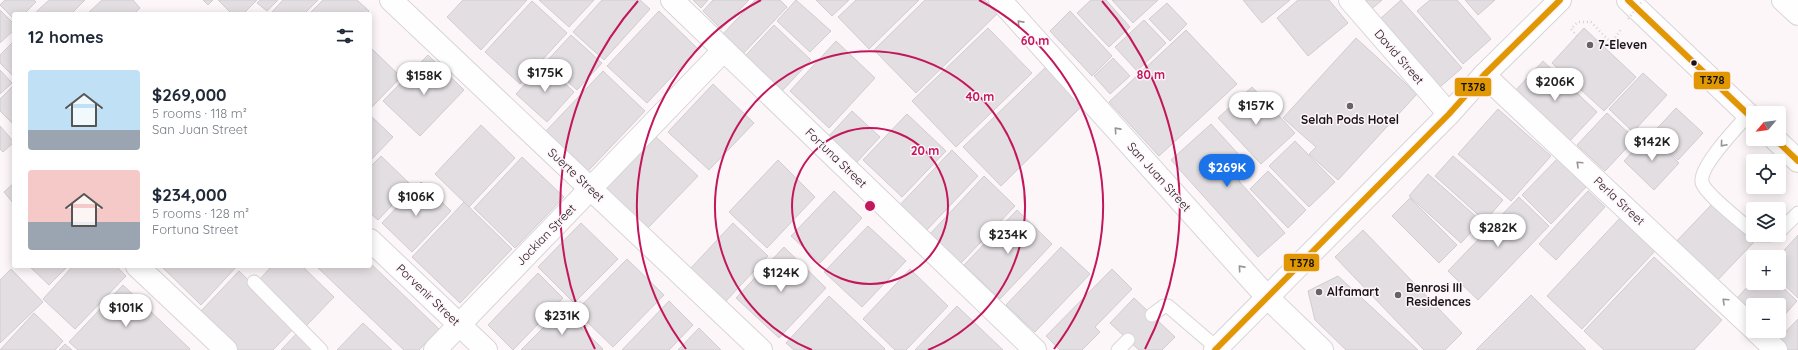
<!DOCTYPE html>
<meta charset="utf-8">
<style>
body{margin:0;font-family:Quicksand,sans-serif;background:#f2f2f3;color:#1f2937;height:100vh;display:flex;flex-direction:column;font-size:15px;white-space:nowrap}
*{box-sizing:border-box;margin:0}
p{font-size:13px;color:#747a83}
.icon{flex:none;width:22px;height:22px;fill:none;stroke:currentColor;stroke-width:2;stroke-linecap:round;stroke-linejoin:round}
.map{position:relative;flex:1;overflow:hidden}
.side{position:absolute;left:12px;top:12px;width:360px;height:256px;display:flex;flex-direction:column;background:#fff;border-radius:4px;box-shadow:0 2px 10px #0003}
.side>*{flex:none}
.needle{width:26px;rotate:241deg}
.tools{position:absolute;left:1746px;top:106px;display:grid;gap:8px}
.tools a{display:grid;place-items:center;width:40px;height:40px;border-radius:4px;background:#fff;box-shadow:0 2px 10px #0003;font-size:20px}
.price{position:absolute;translate:-50% -34px;padding:0 9px;border-radius:14px;background:#fff;color:#222;font-size:13px;line-height:26px;filter:drop-shadow(0 1px 2px #0008)}
.price::after{content:'';position:absolute;left:50%;top:24px;width:12px;height:9px;margin-left:-6px;background:inherit;clip-path:polygon(0 0,100% 0,50% 100%)}
.price.active{background:#1a73e8;color:#fff}
ul{padding:0;list-style:none}
li{display:flex;align-items:center;gap:12px;height:100px;padding:0 16px}
li span{display:grid;place-items:center;flex:none;width:112px;height:80px;border-radius:4px;color:#555}
li>.icon{margin-inline-start:auto}
span .icon{width:48px;height:48px;fill:#fffc;stroke-width:1}
li b{font-size:17px}
h2{display:flex;justify-content:space-between;align-items:center;height:48px;padding:0 16px;font-size:17px}
.map>svg:first-child{display:block}
</style>
<div class="map">
<svg width="1798" height="350" viewBox="0 0 1798 350">
<rect width="100%" height="100%" fill="#fcf6f9"/>
<!-- building -->
<g fill="#e3dee2" stroke="#d0cccf">
<path d="M5 0H34L36 2 24 14H14V19L0 5Z"/>
<path d="M49 0H85L71 14H34Z"/>
<path d="M102 0H133L140 8 134 14H87Z"/>
<path d="M203 0H213L208 5Z"/>
<path d="M218 0H257L243 14H232Z"/>
<path d="M260 0H278L267 11 257 3Z"/>
<path d="M283 0H318L304 14H275L272 12Z"/>
<path d="M323 0H357L369 11 367 14H309Z"/>
<path d="M463 0H527L481 50 447 17Z"/>
<path d="M539 0H594L569 27Z"/>
<path d="M602 0H640L650 9 604 60 573 32Z"/>
<path d="M693 0H708L701 8Z"/>
<path d="M713 0H749L721 29 703 11Z"/>
<path d="M755 0H780L787 7 741 56 721 36Z"/>
<path d="M796 0 831 31 810 52 777 21Z"/>
<path d="M816 0H849L832 16Z"/>
<path d="M856 0H919L869 49 838 17Z"/>
<path d="M925 0H985L998 13 916 93 874 50Z"/>
<path d="M1091 0H1106L1130 27 1109 47 1077 13Z"/>
<path d="M1112 0H1158L1133 23Z"/>
<path d="M1243 0H1290L1262 23Z"/>
<path d="M1298 0H1329L1348 23 1308 56 1277 18Z"/>
<path d="M1356 0H1382L1367 13Z"/>
<path d="M1401 0 1462 68 1440 87 1380 19Z"/>
<path d="M1430 0H1457L1491 39 1463 64 1417 11Z"/>
<path d="M1465 0H1495L1478 15Z"/>
<path d="M532 1 567 33 520 84 485 52Z"/>
<path d="M1167 3 1187 24 1170 41 1149 19Z"/>
<path d="M0 10 14 24V30L0 43Z"/>
<path d="M659 11 698 49 647 103 607 66Z"/>
<path d="M1070 11 1112 56 1092 76 1050 31Z"/>
<path d="M1144 20 1166 43 1137 71 1115 47Z"/>
<path d="M774 25 811 60 782 91 745 56Z"/>
<path d="M988 28 1032 73 956 147 912 101Z"/>
<path d="M1584 28 1636 77 1604 111 1552 63Z"/>
<path d="M1186 30 1237 84 1159 156 1109 102Z"/>
<path d="M571 35 602 63 577 90 546 62Z"/>
<path d="M1356 38 1417 94 1338 180 1309 154 1316 147 1283 118Z"/>
<path d="M14 41V77L0 63V55Z"/>
<path d="M836 41 875 78 829 128 790 91Z"/>
<path d="M370 47 401 77 371 108 370 107Z"/>
<path d="M428 55 464 90 420 136 383 101Z"/>
<path d="M1113 58 1130 76 1110 94 1094 76Z"/>
<path d="M1543 61 1597 112 1567 144 1513 93Z"/>
<path d="M544 64 574 92 547 122 516 94Z"/>
<path d="M1049 64 1086 102 1001 186 963 147Z"/>
<path d="M0 70 12 83 0 94Z"/>
<path d="M603 71 645 111 588 171 546 131Z"/>
<path d="M1643 73 1667 95 1633 132 1609 109Z"/>
<path d="M713 84 754 123 709 170 668 132Z"/>
<path d="M14 85V123L13 124 0 111V99Z"/>
<path d="M1252 87 1295 133 1261 164 1218 118Z"/>
<path d="M1676 108 1703 133 1678 160 1651 135Z"/>
<path d="M1498 109 1551 156 1511 201 1458 154Z"/>
<path d="M852 111 880 137 856 163 828 137Z"/>
<path d="M1607 113 1635 139 1605 171 1577 145Z"/>
<path d="M907 114 946 151 902 197 863 160Z"/>
<path d="M370 115 393 137 370 161Z"/>
<path d="M1211 124 1252 169 1239 181 1285 233 1258 257 1171 160Z"/>
<path d="M481 125 515 158 469 207 435 174Z"/>
<path d="M0 126 14 142 3 152 0 149Z"/>
<path d="M1649 134 1679 163 1654 190 1624 161Z"/>
<path d="M655 136 698 176 646 230 604 190Z"/>
<path d="M1295 141 1335 182 1309 207 1269 166Z"/>
<path d="M952 150 978 176 924 233 897 208Z"/>
<path d="M381 156 411 185 378 220 370 213V167Z"/>
<path d="M1453 156 1503 200 1485 221 1435 176Z"/>
<path d="M522 157 564 197 515 248 474 208Z"/>
<path d="M1558 158 1587 186 1551 224 1522 195Z"/>
<path d="M778 160 815 197 767 248 729 212Z"/>
<path d="M1268 171 1306 210 1288 228 1250 189Z"/>
<path d="M1428 174 1481 221 1461 243 1409 196Z"/>
<path d="M984 176 1015 206 961 263 930 234Z"/>
<path d="M421 182 451 211 412 252 382 223Z"/>
<path d="M14 183V204L4 192Z"/>
<path d="M834 191 862 218 820 263 791 236Z"/>
<path d="M1588 191 1605 207 1556 260 1539 244Z"/>
<path d="M1519 197 1549 226 1478 300 1448 271Z"/>
<path d="M1410 198 1457 245 1439 263 1392 216Z"/>
<path d="M464 202 512 249 460 303 412 257Z"/>
<path d="M1713 203 1755 241 1713 285 1672 246Z"/>
<path d="M1017 210 1052 244 1000 299 964 265Z"/>
<path d="M1620 218 1655 251 1582 329 1547 296Z"/>
<path d="M581 223 618 259 574 303 538 267Z"/>
<path d="M733 223 768 256 725 302 690 269Z"/>
<path d="M868 226 906 261 862 307 824 272Z"/>
<path d="M1363 230 1462 333 1445 350H1424L1335 257Z"/>
<path d="M1798 235V298L1779 280V257H1778Z"/>
<path d="M784 247 826 288 779 338 736 298Z"/>
<path d="M1061 247 1090 274 1035 332 1006 305Z"/>
<path d="M1654 257 1722 320 1694 350H1604L1584 331Z"/>
<path d="M627 259 664 295 613 347 576 311Z"/>
<path d="M370 263 439 329 419 350H404L316 266H370Z"/>
<path d="M29 266H68L49 285Z"/>
<path d="M73 266H116L126 276 75 329 43 299Z"/>
<path d="M161 266H237L201 305Z"/>
<path d="M272 266H302L334 297 306 326 258 281Z"/>
<path d="M11 269 43 302 0 343V280Z"/>
<path d="M910 269 948 306 906 350H895L863 319Z"/>
<path d="M1112 269 1132 289 1095 327 1100 332 1082 350H1060L1046 336Z"/>
<path d="M239 271 296 326 273 350H237L199 313Z"/>
<path d="M538 273 563 298 513 350 488 325Z"/>
<path d="M1338 276 1418 350H1346L1315 320 1308 291Z"/>
<path d="M1753 281V283H1778L1797 301 1779 321V305H1753V315L1736 299Z"/>
<path d="M123 285 190 349 189 350H78L69 342Z"/>
<path d="M1531 295 1586 350H1476Z"/>
<path d="M829 296 885 349 884 350H794L786 343Z"/>
<path d="M1134 298 1175 337 1162 350H1139L1110 323Z"/>
<path d="M669 301 693 325 669 350H622Z"/>
<path d="M957 306 1003 350H915Z"/>
<path d="M562 309 603 349 602 350H521Z"/>
<path d="M34 313 63 341 55 350H0Z"/>
<path d="M1798 319V350H1785L1776 342Z"/>
<path d="M363 323 392 350H337Z"/>
<path d="M699 328 721 350H678Z"/>
<path d="M298 332 316 350H281Z"/>
<path d="M65 344 72 350H59Z"/>
</g>
<g fill="none" stroke-linecap="round" stroke-linejoin="round">
<!-- lane casing -->
<g stroke="#d8d4d7" stroke-width="15">
<g id="lane">
<path d="M1749 114C1738 126 1699 167 1702 182 1704 193 1743 223 1753 232"/>
<path d="M1779 232 1798 213"/>
<path d="M1757 235H1771"/>
<path d="M254 282 321 350"/>
<path d="M1152 315 1164 306H1168L1217 348"/>
<path d="M1118 350 1128 340"/>
</g>
</g>
<!-- street casing -->
<g stroke="#d8d4d7" stroke-width="24">
<g id="street">
<path d="M391 0 761 350"/>
<path d="M672 0 1035 350"/>
<path d="M1000 0 1267 297 1322 350"/>
<path d="M1350 0 1449 114"/>
<path d="M1484 75 1753 328"/>
<path d="M370 240 486 350"/>
<path d="M137 266 226 350"/>
<path d="M1756 331 1776 350"/>
<path d="M435 350 724 50"/>
</g>
</g>
<!-- secondary casing -->
<g stroke="#d8d4d7" stroke-width="24">
<path id="secondary" d="M1215 350 1449 114 1484 75 1560 0"/>
</g>
<!-- primary casing -->
<g stroke="#d8d4d7" stroke-width="24">
<g id="primary">
<path d="M1628 0 1753 119"/>
<path d="M1783 0 1798 14"/>
<path d="M1775 139 1798 161"/>
</g>
</g>
<!-- path -->
<path stroke="#d5d3d4" stroke-width="2.5" stroke-dasharray="1 3" stroke-linecap="butt" d="M1577 36 1571 29 1578 22H1591L1611 43 1622 28"/>
<!-- lane -->
<use href="#lane" stroke="#fffefe" stroke-width="13"/>
<!-- street -->
<use href="#street" stroke="#fffefe" stroke-width="22"/>
<!-- secondary -->
<use href="#secondary" stroke="#fffefe" stroke-width="22"/>
<!-- primary -->
<use href="#primary" stroke="#fffefe" stroke-width="22"/>
<!-- path-bridge -->
<path stroke="#d5d3d4" stroke-width="2.5" stroke-dasharray="1 3" stroke-linecap="butt" d="M1628 19 1643 0"/>
<!-- bus-1 casing -->
<g stroke="#fef4fa" stroke-width="9">
<g id="bus-1">
<path d="M1628 0 1753 119"/>
<path d="M1775 139 1798 161"/>
<path d="M1215 350 1449 114 1484 75 1560 0"/>
</g>
</g>
<!-- bus-1 -->
<use href="#bus-1" stroke="#e19702" stroke-width="6"/>
</g>
<!-- one-way arrows -->
<defs><path id="oneway-chevron" d="M-2-3.5L2.5 0L-2 3.5" fill="none" stroke-width="1.6" stroke-linecap="round" stroke-linejoin="round"/></defs>
<g stroke="#979496">
<use href="#oneway-chevron" transform="translate(1020 23) rotate(-132)"/>
<use href="#oneway-chevron" transform="translate(1117 130) rotate(-132)"/>
<use href="#oneway-chevron" transform="translate(1723 144) rotate(131)"/>
<use href="#oneway-chevron" transform="translate(1579 164) rotate(-137)"/>
<use href="#oneway-chevron" transform="translate(1241 268) rotate(-132)"/>
<use href="#oneway-chevron" transform="translate(1725 301) rotate(-137)"/>
</g>
<!-- distance rings -->
<g fill="none" stroke="#c2185b" stroke-width="2">
<circle cx="870" cy="206" r="78"/>
<path d="M812 350A155 155 0 1 1 928 350"/>
<path d="M686 349A233 233 0 0 1 761 0M979 0A233 233 0 0 1 1054 349"/>
<path d="M595 349A310 310 0 0 1 638 1M1102 1A310 310 0 0 1 1145 349"/>
</g>
<!-- markers -->
<g fill="#676265" stroke="#fef4fa" stroke-width="1.5">
<circle cx="1590" cy="45" r="4"/>
<circle cx="1350" cy="106" r="4"/>
<circle cx="1319" cy="292" r="4"/>
<circle cx="1398" cy="295" r="4"/>
</g>
<circle fill="#171316" stroke="#fef4fa" stroke-width="1.5" cx="1694" cy="63" r="3.5"/>
<g text-anchor="middle" stroke-width="3" stroke-linejoin="round" paint-order="stroke">
<!-- poi labels -->
<g font-size="12" font-weight="bold" fill="#171316" stroke="#fef4fa" text-anchor="start">
<text x="1598" y="49">7-Eleven</text>
<text x="1350" y="124" text-anchor="middle">Selah Pods Hotel</text>
<text x="1406" y="292">Benrosi III<tspan x="1406" dy="14">Residences</tspan></text>
<text x="1327" y="296">Alfamart</text>
</g>
<!-- street labels -->
<g font-size="12" fill="#171316" stroke="#fef4fa">
<text transform="translate(1399 57) rotate(49)" y="4">David Street</text>
<text transform="translate(836 158) rotate(44)" y="4">Fortuna Street</text>
<text transform="translate(576 175) rotate(43)" y="4">Suerte Street</text>
<text transform="translate(1159 177) rotate(48)" y="4">San Juan Street</text>
<text transform="translate(1619 201) rotate(43)" y="4">Perla Street</text>
<text transform="translate(546 235) rotate(-46)" y="4">Jockian Street</text>
<text transform="translate(428 295) rotate(44)" y="4">Porvenir Street</text>
</g>
</g>
<circle cx="870" cy="206" r="6" fill="#c2185b" stroke="#fef4fa" stroke-width="2"/>
<g font-size="12" text-anchor="middle" font-weight="bold" fill="#c2185b" stroke="#fef4fa" stroke-width="3" stroke-linejoin="round" paint-order="stroke">
<text x="1035" y="45">60 m</text>
<text x="1151" y="79">80 m</text>
<text x="980" y="101">40 m</text>
<text x="925" y="155">20 m</text>
</g>
<g stroke="#fef4fa" stroke-width="1.5">
<rect x="1693" y="71" width="38" height="19" rx="4" fill="#e19702"/>
<rect x="1454" y="77" width="38" height="20" rx="4" fill="#e19702"/>
<rect x="1283" y="253" width="37" height="19" rx="4" fill="#e19702"/>
</g>
<g font-size="11" text-anchor="middle" font-weight="bold" fill="#111">
<text x="1712" y="84">T378</text>
<text x="1473" y="91">T378</text>
<text x="1302" y="267">T378</text>
</g>
</svg>
<div class="tools">
<a><svg class="needle" viewBox="-14 -14 28 28"><path d="M0-13l5 13h-10z" fill="#e53935"/><path d="M0 13l5-13h-10z" fill="#747a83"/></svg></a>
<a><svg class="icon" aria-label="locate" viewBox="0 0 24 24"><circle cx="12" cy="12" r="6"/><path d="M12 2v4M12 18v4M2 12h4M18 12h4"/></svg></a>
<a><svg class="icon" aria-label="layers" viewBox="0 0 24 24"><path d="M12 4l9 5-9 5-9-5zM3 14l9 5 9-5"/></svg></a>
<a>+</a>
<a>−</a>
</div>
<b class="price" style="left:545px;top:93px">$175K</b>
<b class="price" style="left:424px;top:96px">$158K</b>
<b class="price" style="left:1555px;top:102px">$206K</b>
<b class="price" style="left:1256px;top:126px">$157K</b>
<b class="price" style="left:1652px;top:162px">$142K</b>
<b class="price active" style="left:1227px;top:188px">$269K</b>
<b class="price" style="left:416px;top:217px">$106K</b>
<b class="price" style="left:1498px;top:248px">$282K</b>
<b class="price" style="left:1008px;top:255px">$234K</b>
<b class="price" style="left:781px;top:293px">$124K</b>
<b class="price" style="left:126px;top:328px">$101K</b>
<b class="price" style="left:562px;top:336px">$231K</b>
<section class="side">
<h2>12 homes<svg class="icon" aria-label="filters" viewBox="0 0 24 24"><path d="M4 7h16M4 17h16"/><circle cx="9" cy="7" r="2"/><circle cx="15" cy="17" r="2"/></svg></h2>
<ul>
<li><span style="background:linear-gradient(#bfe0f5 75%,#9aa5b1 0)"><svg class="icon" aria-label="home" viewBox="0 0 24 24"><path d="M3 11l9-7 9 7M6 9v11h12V9"/></svg></span><div><b>$269,000</b><p>5 rooms · 118 m²</p><p>San Juan Street</p></div></li>
<li><span style="background:linear-gradient(#f6c9c9 65%,#9aa5b1 0)"><svg class="icon" aria-label="home" viewBox="0 0 24 24"><path d="M3 11l9-7 9 7M6 9v11h12V9"/></svg></span><div><b>$234,000</b><p>5 rooms · 128 m²</p><p>Fortuna Street</p></div></li>
</ul>
</section>
</div>
